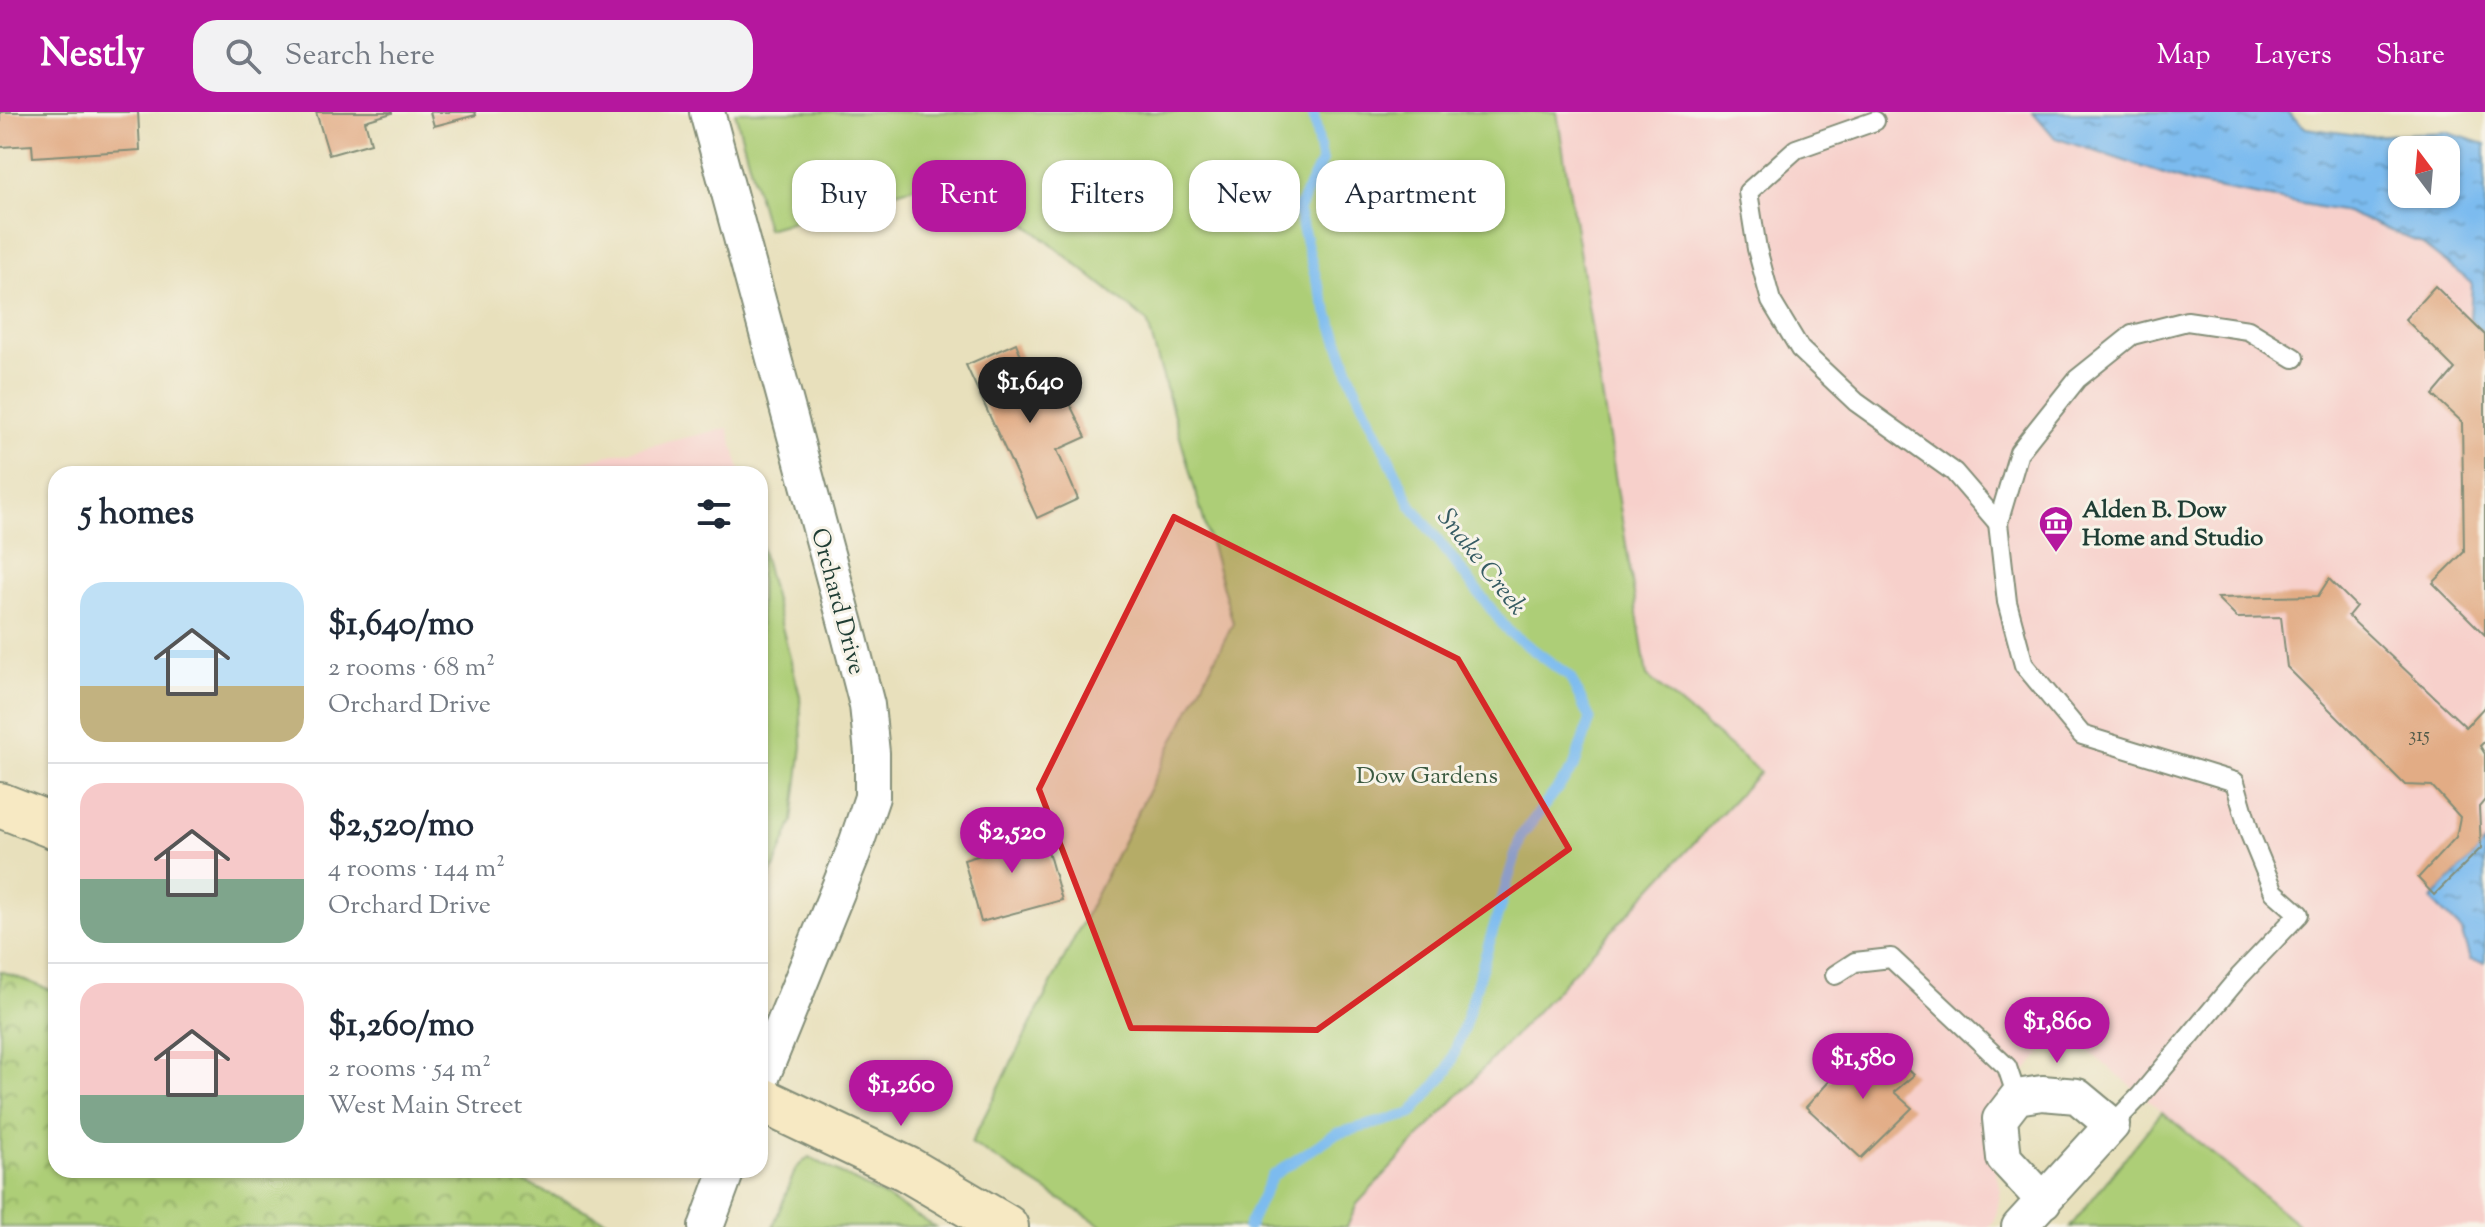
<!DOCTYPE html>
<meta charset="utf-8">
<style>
body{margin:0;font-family:"Sorts Mill Goudy",serif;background:#f2f2f3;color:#1f2937;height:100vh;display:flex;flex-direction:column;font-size:30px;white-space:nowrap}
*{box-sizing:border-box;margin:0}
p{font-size:26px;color:#747a83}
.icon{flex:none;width:44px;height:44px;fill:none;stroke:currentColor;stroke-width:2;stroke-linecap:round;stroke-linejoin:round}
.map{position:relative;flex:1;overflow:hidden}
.sheet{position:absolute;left:48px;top:354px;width:720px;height:712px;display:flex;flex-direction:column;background:#fff;border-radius:24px;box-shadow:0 2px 6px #0004}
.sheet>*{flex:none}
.guide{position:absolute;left:792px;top:48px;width:760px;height:72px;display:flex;gap:16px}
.needle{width:52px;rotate:344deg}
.fabs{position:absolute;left:2388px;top:24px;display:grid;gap:16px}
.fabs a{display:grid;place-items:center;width:72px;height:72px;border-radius:16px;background:#fff;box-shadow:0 2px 6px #0004;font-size:40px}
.price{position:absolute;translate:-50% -68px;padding:0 18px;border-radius:28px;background:#b5179e;color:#fff;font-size:26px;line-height:52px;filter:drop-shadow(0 2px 4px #0008)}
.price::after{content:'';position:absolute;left:50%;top:48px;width:24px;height:18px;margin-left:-12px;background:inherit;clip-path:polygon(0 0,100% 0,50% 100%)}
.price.selected{background:#222;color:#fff}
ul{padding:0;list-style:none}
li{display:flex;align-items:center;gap:24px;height:200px;padding:0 32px}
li+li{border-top:2px solid #e0e1e3}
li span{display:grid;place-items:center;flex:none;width:224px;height:160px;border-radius:24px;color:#555}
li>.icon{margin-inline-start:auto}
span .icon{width:96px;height:96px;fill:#fffc;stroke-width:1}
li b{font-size:34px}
h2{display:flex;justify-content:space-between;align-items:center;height:96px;padding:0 32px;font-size:34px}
.pill{padding:0 28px;border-radius:24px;background:#fff;box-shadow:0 2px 6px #0004;font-size:28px;line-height:72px}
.pill.selected{background:#b5179e;color:#fff}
header{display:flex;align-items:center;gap:48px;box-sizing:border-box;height:112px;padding:0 40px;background:#b5179e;color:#fff}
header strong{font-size:38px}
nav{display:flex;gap:44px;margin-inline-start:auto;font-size:28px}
.search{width:560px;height:72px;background:#f2f2f3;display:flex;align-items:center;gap:20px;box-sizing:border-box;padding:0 28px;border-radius:24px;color:#747a83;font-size:30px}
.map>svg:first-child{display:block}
</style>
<header>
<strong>Nestly</strong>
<div class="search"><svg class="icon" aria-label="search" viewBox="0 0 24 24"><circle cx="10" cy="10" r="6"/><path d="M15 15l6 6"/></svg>Search here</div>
<nav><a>Map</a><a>Layers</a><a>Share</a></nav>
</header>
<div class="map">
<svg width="2485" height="1115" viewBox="0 0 2485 1115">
<defs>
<pattern id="park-crowns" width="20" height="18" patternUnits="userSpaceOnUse" patternTransform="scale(2)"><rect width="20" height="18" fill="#adce77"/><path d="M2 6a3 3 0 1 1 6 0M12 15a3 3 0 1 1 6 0" fill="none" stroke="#8ca862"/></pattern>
<pattern id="water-ripples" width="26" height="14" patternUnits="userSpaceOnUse" patternTransform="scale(2)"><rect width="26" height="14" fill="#7bbbef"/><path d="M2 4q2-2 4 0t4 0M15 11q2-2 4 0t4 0" fill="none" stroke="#6499c2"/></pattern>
</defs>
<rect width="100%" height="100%" fill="#f7f3e8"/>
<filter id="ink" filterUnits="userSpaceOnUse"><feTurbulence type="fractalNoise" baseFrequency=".0125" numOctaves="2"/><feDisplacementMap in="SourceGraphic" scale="16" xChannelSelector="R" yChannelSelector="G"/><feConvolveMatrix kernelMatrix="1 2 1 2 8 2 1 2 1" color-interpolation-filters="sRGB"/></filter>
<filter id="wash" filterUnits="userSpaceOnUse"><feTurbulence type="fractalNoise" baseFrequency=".006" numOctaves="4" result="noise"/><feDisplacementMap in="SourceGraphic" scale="32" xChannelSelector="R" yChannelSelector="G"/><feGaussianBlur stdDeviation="1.8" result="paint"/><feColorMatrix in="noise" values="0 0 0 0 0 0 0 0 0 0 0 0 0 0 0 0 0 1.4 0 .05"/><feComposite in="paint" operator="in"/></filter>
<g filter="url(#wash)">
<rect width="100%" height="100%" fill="#e8e0bc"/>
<!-- built -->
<g fill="#f7d0cb">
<path d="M1557 0H2032L2055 26 2194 72 2346 100 2420 131 2472 171 2485 185V629L2480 635 2485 642V1115H2301L2063 918 1980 1009 2001 1078 1995 1109 1989 1115H1347L1357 1093 1759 660 1647 565Z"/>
<path d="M728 316 741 362H526Z"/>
</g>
<!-- green -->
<g fill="#adce77" stroke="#668656" stroke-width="2">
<path d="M735 0H1557L1647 564 1760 660 1357 1092 1347 1115H1104L971 1031 1233 511 1147 209 962 61 767 117Z"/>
<path d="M760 431 800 584 802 634 793 709 760 791Z"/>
<path d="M2162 1000 2301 1115H2070Z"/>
<path d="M809 1045 886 1085 935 1115H773L796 1056Z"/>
</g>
<!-- park -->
<path fill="url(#park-crowns)" stroke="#668656" stroke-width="2" d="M0 859 56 880V1058H498L621 1115H0Z"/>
<!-- water -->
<g fill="url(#water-ripples)" stroke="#4d7c92" stroke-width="2" fill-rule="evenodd">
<path d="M2033 0H2287L2306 16 2365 24 2446 20 2485 32V223L2470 208 2472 171 2420 131 2346 100 2194 72 2055 26ZM2402 38H2446V82H2402Z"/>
<path d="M2485 731V851L2470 848 2461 818 2431 788Z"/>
</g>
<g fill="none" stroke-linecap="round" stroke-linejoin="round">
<!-- stream -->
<path stroke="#7bbbef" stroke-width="11" d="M1248 1115 1272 1064 1335 1022 1411 1002 1448 958 1465 912 1521 724 1574 655 1590 607 1570 565 1508 519 1411 393 1353 271 1316 167 1298 98 1322 49 1313 0"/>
</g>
<g id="blocks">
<!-- building -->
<g fill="#e2ac85">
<path d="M0 0H138L140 38 33 45 32 33 0 35Z"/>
<path d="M316 0H392V1L365 9 371 31 329 43Z"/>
<path d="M430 0H475L476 3 434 14Z"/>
<path d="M2435 174 2485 223V523L2433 471 2464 440 2462 310 2433 283 2455 257 2405 207Z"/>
<path d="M1016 231 1031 269 1053 258 1086 325 1057 338 1078 387 1037 406 966 253Z"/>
<path d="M2329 467 2356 494 2348 504 2466 615 2485 594V629L2480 634 2485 642V688L2479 695 2481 736 2434 783 2418 766 2456 725 2460 705 2432 674 2405 673 2287 555 2281 505 2237 506 2217 486 2318 484Z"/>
<path d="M1018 712 1023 731 1044 725 1062 788 981 810 964 748 987 741 982 722Z"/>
<path d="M1886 936 1914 963 1894 980 1912 996 1861 1046 1806 995 1854 942 1868 954Z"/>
</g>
</g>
</g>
<g filter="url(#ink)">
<use href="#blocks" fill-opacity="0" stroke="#848e78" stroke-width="2"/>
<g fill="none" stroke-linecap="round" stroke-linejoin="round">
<!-- lane casing -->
<g stroke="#848e78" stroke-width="22">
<g id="lane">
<path d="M1875 9 1796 37 1748 80 1757 137 1771 189 1800 237 1856 290 1954 360 1998 411"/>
<path d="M1835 863 1855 850 1891 846 2007 955 2017 985"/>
<path d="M2112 1013 2140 984 2240 864 2299 802 2274 780 2250 722 2235 670 2082 623 2024 553 2007 490 1998 411 2019 340 2077 267 2132 223 2187 209 2248 218 2294 246"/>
</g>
</g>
<!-- street casing -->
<g stroke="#848e78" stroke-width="38">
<g id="street">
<path d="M707 0 849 523 867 593 872 641V685L853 741 760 970"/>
<path d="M706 1115 727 1058"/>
<path d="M2019 1115 2112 1013 2077 984 2042 981 2017 985 2000 1007 2004 1046 2044 1089"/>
</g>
</g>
<!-- secondary casing -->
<g stroke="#848e78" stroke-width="48">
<g id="secondary">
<path d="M0 693 56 715"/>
<path d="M760 987 907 1057 1006 1115"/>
</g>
</g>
<!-- lane -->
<use href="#lane" stroke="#fff" stroke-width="18"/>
<!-- street -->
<use href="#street" stroke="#fff" stroke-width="34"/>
<!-- secondary -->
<use href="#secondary" stroke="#f7e9c3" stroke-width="44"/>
</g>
</g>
<!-- marked area -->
<path fill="#d62828" fill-opacity="0.2" stroke="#d62828" stroke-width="6" stroke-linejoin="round" d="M1174 405 1458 547 1569 737 1317 918 1131 916 1039 677Z"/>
<!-- icons -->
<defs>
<g id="museum-pin" transform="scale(1.8)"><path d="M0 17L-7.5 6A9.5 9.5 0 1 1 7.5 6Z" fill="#b5179e" stroke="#f7f3e8"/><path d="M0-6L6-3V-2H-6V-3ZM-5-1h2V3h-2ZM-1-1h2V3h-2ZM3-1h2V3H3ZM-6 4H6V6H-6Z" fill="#fff"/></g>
</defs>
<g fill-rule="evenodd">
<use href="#museum-pin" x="2056" y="411"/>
</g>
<g text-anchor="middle" stroke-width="6" stroke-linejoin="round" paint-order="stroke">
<!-- number labels -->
<g font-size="20" fill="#505948">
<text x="2419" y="629">315</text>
</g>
<!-- poi labels -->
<g font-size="24" font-weight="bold" fill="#1f3d34" stroke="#f7f3e8" text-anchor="start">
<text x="2082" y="405">Alden B. Dow<tspan x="2082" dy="28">Home and Studio</tspan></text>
</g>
<!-- street labels -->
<g font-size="24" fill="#1f3d34" stroke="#f7f3e8">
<text transform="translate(839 489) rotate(75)" y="8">Orchard Drive</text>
</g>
<!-- park labels -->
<g font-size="24" fill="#3b5a41" stroke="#f7f3e8">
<text x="1427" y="671">Dow Gardens</text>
</g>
<!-- water labels -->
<g font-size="26" font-style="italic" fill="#365c63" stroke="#f7f3e8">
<text transform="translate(1483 449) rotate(52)" y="9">Snake Creek</text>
</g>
</g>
</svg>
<div class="fabs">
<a><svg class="needle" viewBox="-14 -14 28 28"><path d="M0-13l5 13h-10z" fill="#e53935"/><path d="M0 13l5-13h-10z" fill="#747a83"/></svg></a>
</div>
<b class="price selected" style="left:1030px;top:313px">$1,640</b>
<b class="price" style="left:1012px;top:763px">$2,520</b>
<b class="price" style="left:2057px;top:953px">$1,860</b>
<b class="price" style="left:1863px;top:989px">$1,580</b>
<b class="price" style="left:901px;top:1016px">$1,260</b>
<div class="guide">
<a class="pill">Buy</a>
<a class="pill selected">Rent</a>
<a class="pill">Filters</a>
<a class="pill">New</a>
<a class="pill">Apartment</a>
</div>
<section class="sheet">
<h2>5 homes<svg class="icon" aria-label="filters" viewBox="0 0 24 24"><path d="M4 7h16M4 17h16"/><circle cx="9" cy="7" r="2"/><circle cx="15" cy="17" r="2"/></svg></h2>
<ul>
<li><span style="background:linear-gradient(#bfe0f5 65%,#c2b280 0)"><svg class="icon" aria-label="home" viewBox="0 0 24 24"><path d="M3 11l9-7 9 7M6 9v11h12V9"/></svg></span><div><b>$1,640/mo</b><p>2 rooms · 68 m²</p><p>Orchard Drive</p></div></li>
<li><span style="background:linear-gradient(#f6c9c9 60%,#7fa58c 0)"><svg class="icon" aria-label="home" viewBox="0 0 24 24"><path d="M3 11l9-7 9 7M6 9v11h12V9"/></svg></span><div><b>$2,520/mo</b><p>4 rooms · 144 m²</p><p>Orchard Drive</p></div></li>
<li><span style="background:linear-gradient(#f6c9c9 70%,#7fa58c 0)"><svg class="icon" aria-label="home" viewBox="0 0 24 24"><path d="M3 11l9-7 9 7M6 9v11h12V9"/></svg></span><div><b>$1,260/mo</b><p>2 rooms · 54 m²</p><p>West Main Street</p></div></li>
</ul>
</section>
</div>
